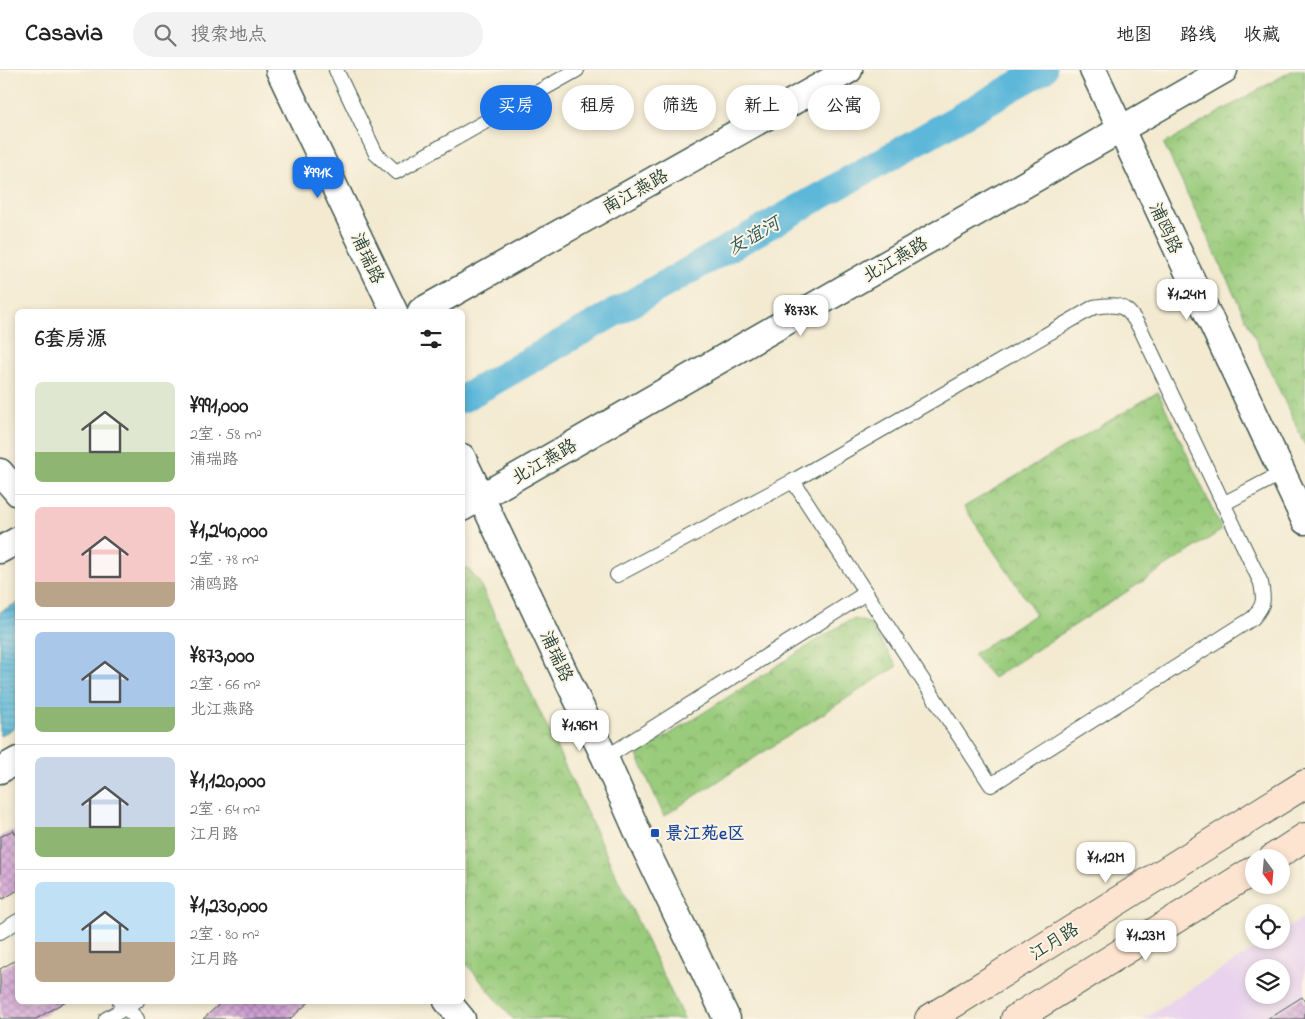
<!DOCTYPE html>
<html lang="zh">
<meta charset="utf-8">
<style>
body{margin:0;font-family:"Indie Flower","LXGW WenKai TC",sans-serif;background:#f2f2f2;color:#222;height:100vh;display:flex;flex-direction:column;font-size:19px;white-space:nowrap}
*{box-sizing:border-box;margin:0}
p{font-size:16px;color:#767676}
.icon{flex:none;width:28px;height:28px;fill:none;stroke:currentColor;stroke-width:2;stroke-linecap:round;stroke-linejoin:round}
.map{position:relative;flex:1;overflow:hidden}
.sheet{position:absolute;left:15px;top:239px;width:450px;height:695px;display:flex;flex-direction:column;background:#fff;border-radius:8px;box-shadow:0 2px 8px #0003}
.sheet>*{flex:none}
.banner{position:absolute;left:480px;top:15px;width:475px;height:45px;display:flex;gap:10px}
.needle{width:32px;rotate:164deg}
.fabs{position:absolute;left:1245px;top:779px;display:grid;gap:10px}
.fabs a{display:grid;place-items:center;width:45px;height:45px;border-radius:50%;background:#fff;box-shadow:0 2px 8px #0003;font-size:25px}
.price{position:absolute;translate:-50% -42px;padding:0 11px;border-radius:10px;background:#fff;color:#222;font-size:16px;line-height:32px;filter:drop-shadow(0 1px 2px #0008)}
.price::after{content:'';position:absolute;left:50%;top:30px;width:15px;height:11px;margin-left:-8px;background:inherit;clip-path:polygon(0 0,100% 0,50% 100%)}
.price.current{background:#1a73e8;color:#fff}
ul{padding:0;list-style:none}
li{display:flex;align-items:center;gap:15px;height:125px;padding:0 20px}
li+li{border-top:1px solid #e0e0e0}
li span{display:grid;place-items:center;flex:none;width:140px;height:100px;border-radius:8px;color:#555}
li>.icon{margin-inline-start:auto}
span .icon{width:60px;height:60px;fill:#fffc;stroke-width:1}
li b{font-size:21px}
h2{display:flex;justify-content:space-between;align-items:center;height:60px;padding:0 20px;font-size:21px}
.pill{padding:0 18px;border-radius:22px;background:#fff;box-shadow:0 2px 8px #0003;font-size:18px;line-height:45px}
.pill.current{background:#1a73e8;color:#fff}
header{display:flex;align-items:center;gap:30px;box-sizing:border-box;height:70px;padding:0 25px;background:#fff;border-bottom:1px solid #e0e0e0}
header strong{font-size:24px}
nav{display:flex;gap:28px;margin-inline-start:auto;font-size:18px}
.search{width:350px;height:45px;background:#f2f2f2;display:flex;align-items:center;gap:12px;box-sizing:border-box;padding:0 18px;border-radius:28px;color:#767676;font-size:19px}
.map>svg:first-child{display:block}
</style>
<header>
<strong>Casavia</strong>
<div class="search"><svg class="icon" aria-label="search" viewBox="0 0 24 24"><circle cx="10" cy="10" r="6"/><path d="M15 15l6 6"/></svg>搜索地点</div>
<nav><a>地图</a><a>路线</a><a>收藏</a></nav>
</header>
<div class="map">
<svg width="1305" height="949" viewBox="0 0 1305 949">
<defs>
<pattern id="park-crowns" width="20" height="18" patternUnits="userSpaceOnUse" patternTransform="scale(1.25)"><rect width="20" height="18" fill="#99cb7b"/><path d="M2 6a3 3 0 1 1 6 0M12 15a3 3 0 1 1 6 0" fill="none" stroke="#7ca666"/></pattern>
<pattern id="water-rules" width="6" height="5" patternUnits="userSpaceOnUse" patternTransform="scale(1.25)"><rect width="6" height="5" fill="#5bb7d9"/><path d="M0 2.5h6" fill="none" stroke="#4b96b1"/></pattern>
<pattern id="building-cross-hatch" width="8" height="8" patternUnits="userSpaceOnUse" patternTransform="scale(1.25)"><rect width="8" height="8" fill="#d1a1d5"/><path d="M0 0l8 8M0 8l8-8" fill="none" stroke="#a984ae"/></pattern>
</defs>
<rect width="100%" height="100%" fill="#fcf5e5"/>
<filter id="ink" filterUnits="userSpaceOnUse"><feTurbulence type="fractalNoise" baseFrequency=".02" numOctaves="2"/><feDisplacementMap in="SourceGraphic" scale="10" xChannelSelector="R" yChannelSelector="G"/><feConvolveMatrix kernelMatrix="1 2 1 2 8 2 1 2 1" color-interpolation-filters="sRGB"/></filter>
<filter id="wash" filterUnits="userSpaceOnUse"><feTurbulence type="fractalNoise" baseFrequency=".0096" numOctaves="4" result="noise"/><feDisplacementMap in="SourceGraphic" scale="20" xChannelSelector="R" yChannelSelector="G"/><feGaussianBlur stdDeviation="1.12" result="paint"/><feColorMatrix in="noise" values="0 0 0 0 0 0 0 0 0 0 0 0 0 0 0 0 0 1.4 0 .05"/><feComposite in="paint" operator="in"/></filter>
<g filter="url(#wash)">
<rect width="100%" height="100%" fill="#f3ead1"/>
<!-- built -->
<path fill="#e8d2ee" fill-rule="evenodd" d="M1305 847V949H1143L1269 870H1281V862ZM1254 898H1281V925H1254Z"/>
<!-- park -->
<g fill="url(#park-crowns)" stroke="#5c8458">
<path d="M1293 0H1305V375L1164 74Z"/>
<path d="M1158 322 1222 460 993 608 973 584 1036 544 964 437Z"/>
<path d="M462 497 469 500 479 512C548 657 614 804 684 949H513L463 890Z"/>
<path d="M855 549 869 553 897 596 664 746 637 685 846 552Z"/>
</g>
<!-- water -->
<path fill="url(#water-rules)" stroke="#3d7a86" d="M17 533V656L0 666V542Z"/>
<g fill="none" stroke-linecap="round" stroke-linejoin="round">
<!-- canal -->
<path stroke="#5bb7d9" stroke-width="28" d="M462 329 1043 0"/>
</g>
<g id="blocks">
<!-- building -->
<g fill="url(#building-cross-hatch)">
<path d="M13 760 18 768V820L3 829 0 825V767Z"/>
<path d="M18 889V931H66L36 949H0V899Z"/>
<path d="M1302 927 1305 932V949H1267Z"/>
<path d="M223 931H310L290 949H203Z"/>
</g>
</g>
</g>
<g filter="url(#ink)">
<use href="#blocks" fill-opacity="0" stroke="#3f574c" stroke-width="1"/>
<g fill="none" stroke-linecap="round" stroke-linejoin="round">
<!-- lane casing -->
<g stroke="#3f574c" stroke-width="16">
<g id="lane">
<path d="M336 0 376 84 396 102 577 0"/>
<path d="M1223 434 1282 403"/>
<path d="M617 505 793 411 1094 237C1123 232 1128 237 1142 262L1261 513C1264 530 1265 534 1253 548L991 715 793 411"/>
<path d="M605 688 866 523"/>
<path d="M0 862 18 851"/>
<path d="M120 932 137 949"/>
<path d="M106 949 137 931"/>
</g>
</g>
<!-- street casing -->
<g stroke="#3f574c" stroke-width="29">
<g id="street">
<path d="M279 0 394 241"/>
<path d="M1093 0 1305 451"/>
<path d="M421 241 849 0"/>
<path d="M462 387 605 688 642 772 727 949"/>
<path d="M0 402 18 423"/>
<path d="M462 438 1224 0"/>
<path d="M0 480 18 470"/>
<path d="M0 700 18 690"/>
<path d="M447 931 462 949"/>
</g>
</g>
<!-- secondary casing -->
<g stroke="#3f574c" stroke-width="30">
<g id="secondary">
<path d="M1273 788 1305 767"/>
<path d="M929 949 1305 714"/>
<path d="M1015 949 1254 800"/>
</g>
</g>
<!-- lane -->
<use href="#lane" stroke="#fff" stroke-width="14"/>
<!-- street -->
<use href="#street" stroke="#fff" stroke-width="26"/>
<!-- secondary -->
<use href="#secondary" stroke="#fde4d1" stroke-width="28"/>
</g>
</g>
<!-- markers -->
<rect fill="#1a4fb4" stroke="#fcf5e5" stroke-width="2" x="650" y="758" width="10" height="10" rx="2.5"/>
<g text-anchor="middle" stroke-width="4" stroke-linejoin="round" paint-order="stroke">
<!-- street labels -->
<g font-size="18" fill="#1f3d34" stroke="#fcf5e5">
<text transform="translate(635 121) rotate(-29)" y="6">南江燕路</text>
<text transform="translate(1166 158) rotate(65)" y="6">浦鸥路</text>
<text transform="translate(368 188) rotate(65)" y="6">浦瑞路</text>
<text transform="translate(895 189) rotate(-30)" y="6">北江燕路</text>
<text transform="translate(544 391) rotate(-30)" y="6">北江燕路</text>
<text transform="translate(557 586) rotate(65)" y="6">浦瑞路</text>
<text transform="translate(1054 871) rotate(-32)" y="6">江月路</text>
</g>
<!-- transit labels -->
<g font-size="18" font-weight="bold" fill="#164399" stroke="#fcf5e5" text-anchor="start">
<text x="665" y="769">景江苑e区</text>
</g>
<!-- water labels -->
<g font-size="19" font-style="italic" fill="#2e5c5d" stroke="#fcf5e5">
<text transform="translate(753 165) rotate(-30)" y="7">友谊河</text>
</g>
</g>
</svg>
<div class="fabs">
<a><svg class="needle" viewBox="-14 -14 28 28"><path d="M0-13l5 13h-10z" fill="#e53935"/><path d="M0 13l5-13h-10z" fill="#767676"/></svg></a>
<a><svg class="icon" aria-label="locate" viewBox="0 0 24 24"><circle cx="12" cy="12" r="6"/><path d="M12 2v4M12 18v4M2 12h4M18 12h4"/></svg></a>
<a><svg class="icon" aria-label="layers" viewBox="0 0 24 24"><path d="M12 4l9 5-9 5-9-5zM3 14l9 5 9-5"/></svg></a>
</div>
<b class="price current" style="left:318px;top:129px">¥991K</b>
<b class="price" style="left:1187px;top:251px">¥1.24M</b>
<b class="price" style="left:801px;top:267px">¥873K</b>
<b class="price" style="left:580px;top:682px">¥1.96M</b>
<b class="price" style="left:1106px;top:814px">¥1.12M</b>
<b class="price" style="left:1146px;top:892px">¥1.23M</b>
<div class="banner">
<a class="pill current">买房</a>
<a class="pill">租房</a>
<a class="pill">筛选</a>
<a class="pill">新上</a>
<a class="pill">公寓</a>
</div>
<section class="sheet">
<h2>6套房源<svg class="icon" aria-label="filters" viewBox="0 0 24 24"><path d="M4 7h16M4 17h16"/><circle cx="9" cy="7" r="2"/><circle cx="15" cy="17" r="2"/></svg></h2>
<ul>
<li><span style="background:linear-gradient(#dfe7d0 70%,#8fb573 0)"><svg class="icon" aria-label="home" viewBox="0 0 24 24"><path d="M3 11l9-7 9 7M6 9v11h12V9"/></svg></span><div><b>¥991,000</b><p>2室 · 58 m²</p><p>浦瑞路</p></div></li>
<li><span style="background:linear-gradient(#f6c9c9 75%,#b9a48a 0)"><svg class="icon" aria-label="home" viewBox="0 0 24 24"><path d="M3 11l9-7 9 7M6 9v11h12V9"/></svg></span><div><b>¥1,240,000</b><p>2室 · 78 m²</p><p>浦鸥路</p></div></li>
<li><span style="background:linear-gradient(#a9c7e8 75%,#8fb573 0)"><svg class="icon" aria-label="home" viewBox="0 0 24 24"><path d="M3 11l9-7 9 7M6 9v11h12V9"/></svg></span><div><b>¥873,000</b><p>2室 · 66 m²</p><p>北江燕路</p></div></li>
<li><span style="background:linear-gradient(#c9d6e8 70%,#8fb573 0)"><svg class="icon" aria-label="home" viewBox="0 0 24 24"><path d="M3 11l9-7 9 7M6 9v11h12V9"/></svg></span><div><b>¥1,120,000</b><p>2室 · 64 m²</p><p>江月路</p></div></li>
<li><span style="background:linear-gradient(#bfe0f5 60%,#b9a48a 0)"><svg class="icon" aria-label="home" viewBox="0 0 24 24"><path d="M3 11l9-7 9 7M6 9v11h12V9"/></svg></span><div><b>¥1,230,000</b><p>2室 · 80 m²</p><p>江月路</p></div></li>
</ul>
</section>
</div>
